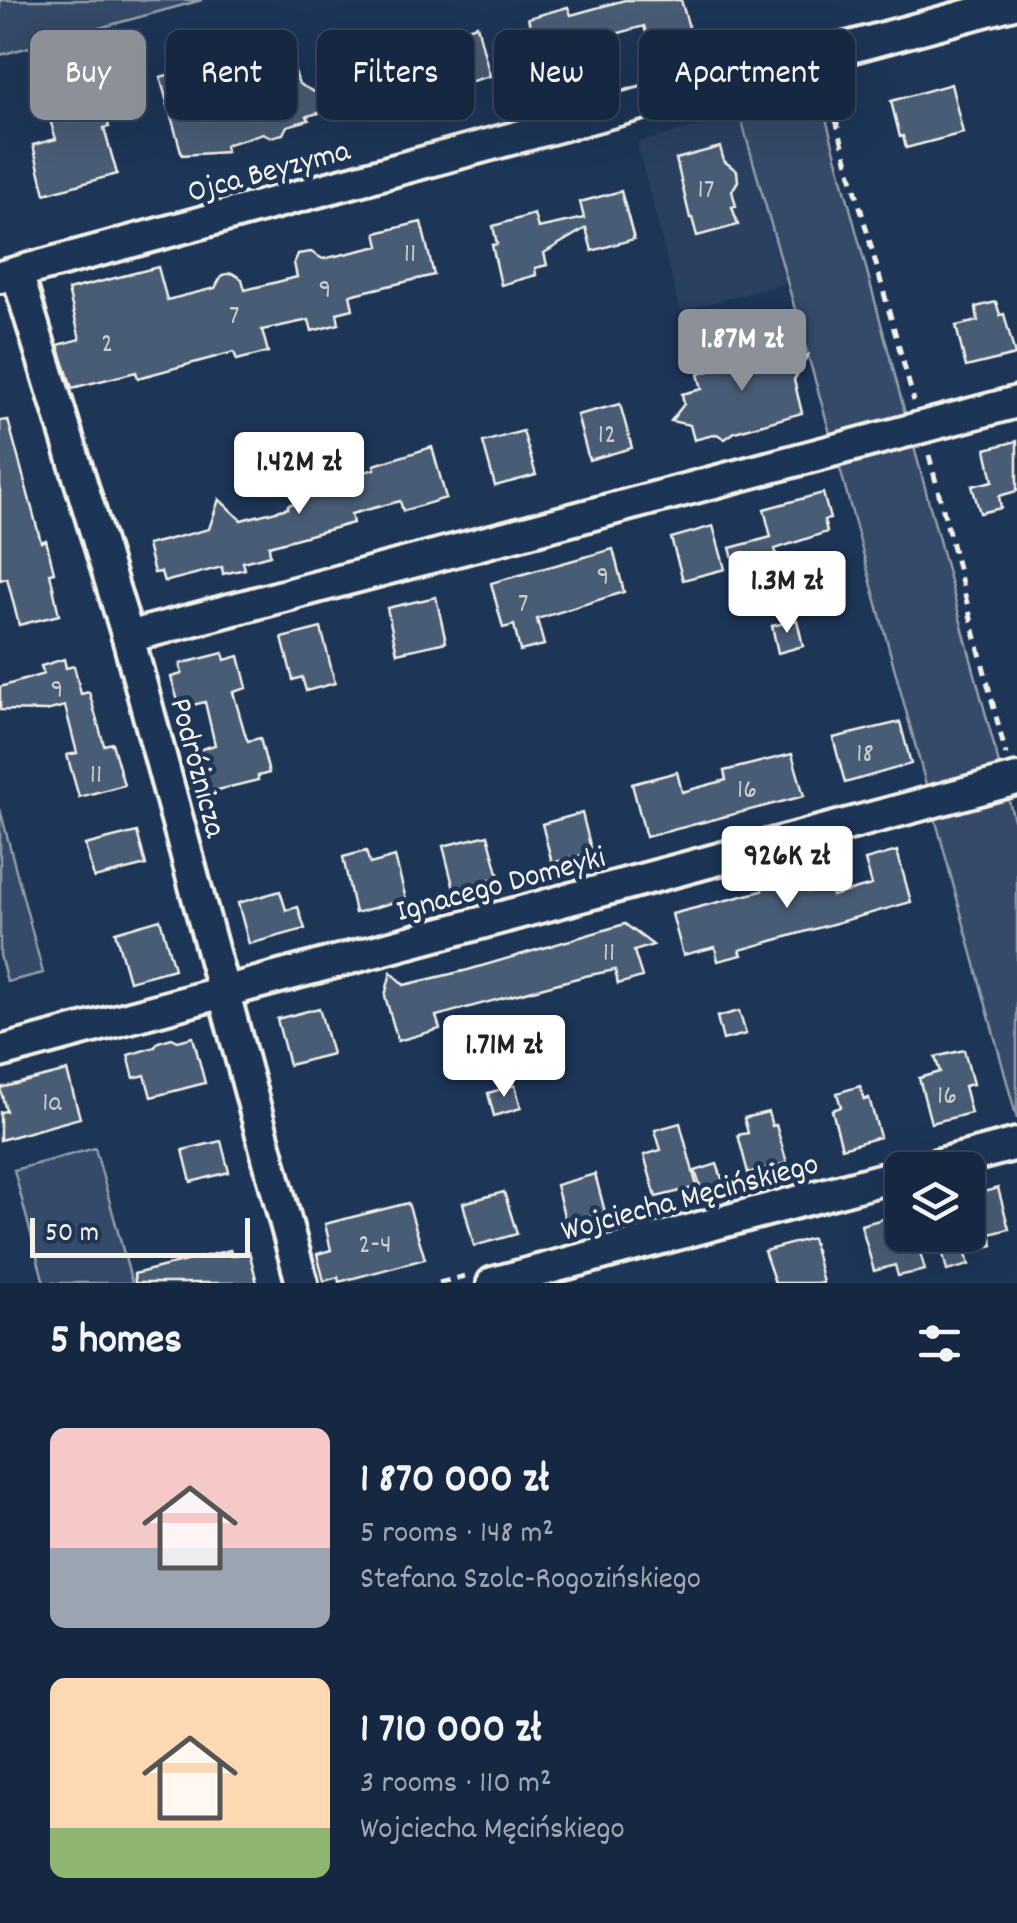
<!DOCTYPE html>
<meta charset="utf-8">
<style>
body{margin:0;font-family:Dekko,sans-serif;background:#23344c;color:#f1f3f6;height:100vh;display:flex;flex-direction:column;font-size:38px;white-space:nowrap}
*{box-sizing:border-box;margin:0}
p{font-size:32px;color:#9ea6b1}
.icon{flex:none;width:55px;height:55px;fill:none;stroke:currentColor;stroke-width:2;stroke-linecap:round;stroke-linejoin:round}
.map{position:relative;height:1283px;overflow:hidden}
.sheet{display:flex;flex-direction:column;background:#162841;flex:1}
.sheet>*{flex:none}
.top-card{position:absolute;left:30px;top:30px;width:958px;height:90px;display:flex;gap:20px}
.fabs{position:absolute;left:885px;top:1152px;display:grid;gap:20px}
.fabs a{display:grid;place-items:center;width:100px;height:100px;border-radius:15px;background:#162841;box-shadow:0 10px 40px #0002,0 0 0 2px #35445a;font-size:50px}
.scale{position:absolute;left:30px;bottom:25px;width:220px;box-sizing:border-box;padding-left:10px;border:5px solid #f4f1e8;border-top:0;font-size:28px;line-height:35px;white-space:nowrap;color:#f4f1e8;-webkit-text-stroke:8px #1d3557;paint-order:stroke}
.price{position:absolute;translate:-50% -85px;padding:0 22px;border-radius:10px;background:#fff;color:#222;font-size:32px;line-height:65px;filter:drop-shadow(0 2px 5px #0008)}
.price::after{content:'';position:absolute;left:50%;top:60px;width:30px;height:22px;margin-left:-15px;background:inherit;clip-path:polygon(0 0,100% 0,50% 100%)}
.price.active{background:#8c9099;color:#fff}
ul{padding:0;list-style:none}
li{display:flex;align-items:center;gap:30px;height:250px;padding:0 50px}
li span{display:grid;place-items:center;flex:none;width:280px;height:200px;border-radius:15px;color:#555}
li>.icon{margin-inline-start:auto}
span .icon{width:120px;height:120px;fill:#fffc;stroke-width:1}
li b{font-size:42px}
h2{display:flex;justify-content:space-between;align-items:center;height:120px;padding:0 50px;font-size:42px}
.tag{padding:0 35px;border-radius:15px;background:#162841;box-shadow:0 10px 40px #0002,0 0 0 2px #35445a;font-size:35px;line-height:90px}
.tag.active{background:#8c9099;color:#fff}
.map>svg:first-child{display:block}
</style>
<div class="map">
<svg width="1017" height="1283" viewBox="0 0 1017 1283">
<rect width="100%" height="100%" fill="#1d3557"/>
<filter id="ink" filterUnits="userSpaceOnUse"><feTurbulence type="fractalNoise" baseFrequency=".01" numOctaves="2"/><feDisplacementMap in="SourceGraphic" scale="20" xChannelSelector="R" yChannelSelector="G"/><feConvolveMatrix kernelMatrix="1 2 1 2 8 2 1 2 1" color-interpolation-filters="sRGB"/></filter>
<g filter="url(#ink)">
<!-- built -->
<path fill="#2a4060" d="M740 115 785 284 680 311 637 143Z"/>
<!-- green -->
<g fill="#354a67" stroke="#949ea8" stroke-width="2.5">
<path d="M0 0H202L0 55Z"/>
<path d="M820 96 1017 831V1119L841 472 740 115Z"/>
<path d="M0 809 43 973 7 982 0 955Z"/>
<path d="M95 1148 132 1283H44L14 1170Z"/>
</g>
<!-- building -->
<g fill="#485b74" stroke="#f4f1e8" stroke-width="2.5">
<path d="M625 0H681L690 31 649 42 644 26 580 44 581 51 540 62 528 18 568 7 571 15Z"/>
<path d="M477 25 490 76 450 87 439 36Z"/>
<path d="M289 52 299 84 342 107 307 116 309 120 287 126 283 134 271 137 263 133 225 145 226 152 182 155 160 77 200 66 207 91 250 79 246 64Z"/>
<path d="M386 57 398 100 356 111 344 69Z"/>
<path d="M951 84 963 133 906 148 903 136 900 137 891 101Z"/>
<path d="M100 92 109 127 104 128 117 174 45 194 33 145 56 139 46 107Z"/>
<path d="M720 147 724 161 737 171 738 181 732 191 736 206 732 207 738 225 697 236 692 218H690L676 159Z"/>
<path d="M621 191 634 239 592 251 586 228 544 253 547 265 535 268 536 275 501 285 492 245 497 244 493 226 534 214 538 228 584 218 580 202Z"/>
<path d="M421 222 434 275 350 295 353 309 337 313 339 324 312 331 309 320 262 330 268 352 237 360 234 352 138 378 136 372 72 388 58 345 80 339 68 290 158 267 167 300 215 288 222 275 232 273 242 279 245 290 297 277 294 263 298 254 311 252 323 259 379 246 376 233Z"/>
<path d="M996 302 1000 315 1004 314 1015 355 966 367 956 326 978 321 976 307Z"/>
<path d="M763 336 770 366 808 355 794 380 802 413 735 432 725 439 717 434 694 440 690 425 671 421 684 404 682 394 702 389 698 374 737 363 733 344Z"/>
<path d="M620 404 632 448 589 460 577 415Z"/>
<path d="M8 420 41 542 46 540 54 572 50 573 59 615 19 625 7 578 0 580V421Z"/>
<path d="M523 431 536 475 495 486 483 442Z"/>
<path d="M1017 441V491L999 496 1001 508 980 513 972 486 993 481 986 449Z"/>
<path d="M432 447 446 498 403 511 400 501 351 514 353 523 269 546 270 555 243 562 245 569 223 574 222 567 164 582 161 572 154 573 147 545 209 529 219 499 241 520 288 508V505L295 503 292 494 375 469 374 465Z"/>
<path d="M823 493 830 519 824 520 827 532 775 549 779 565 738 576 730 548 771 537 764 509Z"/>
<path d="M713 526 725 569 683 580 671 538Z"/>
<path d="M613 549 624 592 537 619 544 645 520 651 514 625 503 628 491 583Z"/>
<path d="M436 597 446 642 397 653 387 608Z"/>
<path d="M797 620 803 646 778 653 772 626Z"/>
<path d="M321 628 335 683 306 691 302 677 293 680 282 638Z"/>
<path d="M223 653 225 660 239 656 247 688 233 692 246 737 248 741 260 738 269 773 258 776V780L210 792 198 750 215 745 205 702 180 708 171 677 182 674 180 664Z"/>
<path d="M64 659 66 668 74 666 81 694 89 692 104 745 112 743 124 785 79 797 67 755 77 753 65 706 46 711 0 710V687L44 674 41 666Z"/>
<path d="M900 722 911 764 845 783 833 738Z"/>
<path d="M792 754 804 796 646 837 632 784 677 772 682 792 726 780 724 771Z"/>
<path d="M582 813 592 853 552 863 542 824Z"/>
<path d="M137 832 146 865 94 878 85 845Z"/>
<path d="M488 835 499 877 454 889 443 846Z"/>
<path d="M366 851 370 864 395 857 406 899 355 913 343 857Z"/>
<path d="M897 851 911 902 740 950 742 955 718 961 715 947 683 955 672 914 762 891V888L803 876 808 892 829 886 832 896 872 885 865 860Z"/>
<path d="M280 891 286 910 298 907 305 929 249 944 238 903Z"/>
<path d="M160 919 174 969 129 981 115 932Z"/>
<path d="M625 924 653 945 634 951 642 977 618 984 615 970 585 976 436 1016 440 1029 398 1041 385 996 391 972 404 985 468 970Z"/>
<path d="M319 1008 332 1054 289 1065 277 1019Z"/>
<path d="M739 1011 746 1034 723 1040 717 1017Z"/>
<path d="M193 1037 205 1083 151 1097 145 1075 134 1078 128 1055 155 1047 158 1042 172 1038 178 1041Z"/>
<path d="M964 1050 973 1084 964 1086 971 1113 931 1123 919 1078 940 1072 935 1057Z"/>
<path d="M67 1071 80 1118 0 1140V1112L6 1111 0 1088Z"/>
<path d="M515 1085 521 1108 494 1116 488 1093Z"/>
<path d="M860 1086 864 1100 869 1098 880 1137 842 1148 832 1110 841 1107 837 1093Z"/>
<path d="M768 1112 772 1126 776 1125 787 1163 748 1173 738 1135 748 1133 744 1118Z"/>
<path d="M680 1123 697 1187 656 1197 644 1155 661 1150 655 1130Z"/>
<path d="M221 1141 229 1172 191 1182 183 1150Z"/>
<path d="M717 1164 730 1201 707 1207 695 1171Z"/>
<path d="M595 1174 605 1212 566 1223 556 1185Z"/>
<path d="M976 1178 980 1193 998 1188 1009 1229 990 1234 993 1245 968 1251V1179Z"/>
<path d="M504 1192 517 1234 474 1246 463 1203Z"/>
<path d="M408 1203 425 1259 339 1282 338 1277 324 1281 317 1254 331 1250 325 1224Z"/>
<path d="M902 1214V1235H915L925 1270 898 1276 895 1265 874 1271 861 1225Z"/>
<path d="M812 1238 823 1283H775L764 1251Z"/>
<path d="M962 1240 969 1265 947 1271 941 1245Z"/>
<path d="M230 1250 232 1256 249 1251 257 1283H135L134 1274Z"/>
</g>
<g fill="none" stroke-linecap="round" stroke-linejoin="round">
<!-- street casing -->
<g stroke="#f4f1e8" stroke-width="38">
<g id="street">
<path d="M17 273 128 637 302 1283"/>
<path d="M0 277 1017 2"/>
<path d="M128 637 1017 402"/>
<path d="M0 1052 1017 779"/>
<path d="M918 1170 1017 1144"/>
<path d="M493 1283 902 1174"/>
</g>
</g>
<!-- path -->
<g stroke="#f4f1e8" stroke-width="5" stroke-dasharray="10 8" stroke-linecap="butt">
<path d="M826 84 914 401"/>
<path d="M929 455 1006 755"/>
<path d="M439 1283 465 1276"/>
</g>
<!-- street -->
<use href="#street" stroke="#1d3557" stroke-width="30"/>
</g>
</g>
<g text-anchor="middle" stroke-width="9" stroke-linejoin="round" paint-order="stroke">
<!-- number labels -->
<g font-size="28" fill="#c9cccb">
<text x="706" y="197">17</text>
<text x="410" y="261">11</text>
<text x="325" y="297">9</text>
<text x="234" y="323">7</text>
<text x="107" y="351">2</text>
<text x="607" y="442">12</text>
<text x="603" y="584">9</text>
<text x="523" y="611">7</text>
<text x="57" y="697">9</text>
<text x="865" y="761">18</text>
<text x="96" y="782">11</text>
<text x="747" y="797">16</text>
<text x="609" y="960">11</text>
<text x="947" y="1103">16</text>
<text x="52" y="1110">1a</text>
<text x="375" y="1252">2-4</text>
</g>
<!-- street labels -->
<g font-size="32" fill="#f4f1e8" stroke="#1d3557">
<text transform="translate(268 169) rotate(-15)" y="11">Ojca Beyzyma</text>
<text transform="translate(200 767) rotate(75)" y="11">Podróżnicza</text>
<text transform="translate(500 882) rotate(-15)" y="11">Ignacego Domeyki</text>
<text transform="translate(689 1195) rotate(-15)" y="11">Wojciecha Męcińskiego</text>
</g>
</g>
</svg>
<div class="fabs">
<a><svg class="icon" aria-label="layers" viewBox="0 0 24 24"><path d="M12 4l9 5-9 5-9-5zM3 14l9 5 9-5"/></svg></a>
</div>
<div class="scale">50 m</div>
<b class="price active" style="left:742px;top:394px">1.87M zł</b>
<b class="price" style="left:299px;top:517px">1.42M zł</b>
<b class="price" style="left:787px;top:636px">1.3M zł</b>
<b class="price" style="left:787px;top:911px">926K zł</b>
<b class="price" style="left:504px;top:1100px">1.71M zł</b>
<div class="top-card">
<a class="tag active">Buy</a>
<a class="tag">Rent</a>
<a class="tag">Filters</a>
<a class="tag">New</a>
<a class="tag">Apartment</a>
</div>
</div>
<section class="sheet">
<h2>5 homes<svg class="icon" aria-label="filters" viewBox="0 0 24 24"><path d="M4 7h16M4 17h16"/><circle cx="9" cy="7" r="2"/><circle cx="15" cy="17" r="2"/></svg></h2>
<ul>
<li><span style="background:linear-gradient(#f6c9c9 60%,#9aa5b1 0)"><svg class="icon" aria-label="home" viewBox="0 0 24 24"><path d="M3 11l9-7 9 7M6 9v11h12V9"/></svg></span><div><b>1 870 000 zł</b><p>5 rooms · 148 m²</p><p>Stefana Szolc-Rogozińskiego</p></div></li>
<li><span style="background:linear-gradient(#ffd9b3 75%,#8fb573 0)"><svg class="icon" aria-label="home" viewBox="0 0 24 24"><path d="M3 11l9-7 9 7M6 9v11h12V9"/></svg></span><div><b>1 710 000 zł</b><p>3 rooms · 110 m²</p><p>Wojciecha Męcińskiego</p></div></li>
</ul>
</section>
